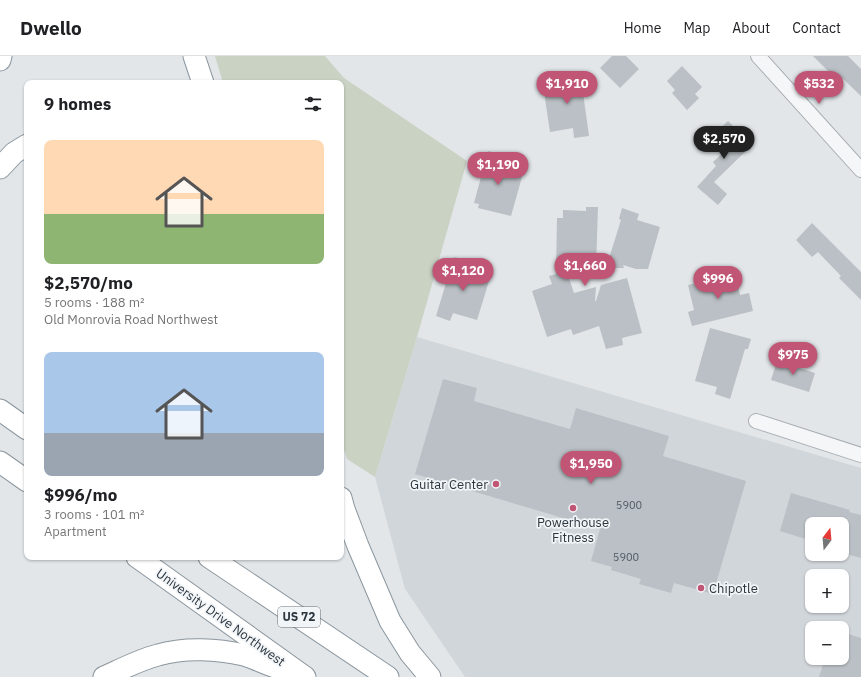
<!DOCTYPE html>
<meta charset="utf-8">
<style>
body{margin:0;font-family:"IBM Plex Sans",sans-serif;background:#f6f6f6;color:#202124;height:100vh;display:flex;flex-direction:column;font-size:15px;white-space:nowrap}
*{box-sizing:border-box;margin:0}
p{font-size:13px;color:#757577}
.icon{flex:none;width:22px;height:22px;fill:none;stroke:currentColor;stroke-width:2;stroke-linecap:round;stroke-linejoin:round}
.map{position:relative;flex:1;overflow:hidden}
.sheet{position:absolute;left:24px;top:24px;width:320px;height:480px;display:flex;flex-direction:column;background:#fff;border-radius:8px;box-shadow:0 1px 3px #0004}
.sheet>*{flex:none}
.needle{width:26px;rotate:16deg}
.controls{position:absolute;left:805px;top:461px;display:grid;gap:8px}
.controls a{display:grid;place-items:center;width:44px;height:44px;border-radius:8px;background:#fff;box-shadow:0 1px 3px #0004;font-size:20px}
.price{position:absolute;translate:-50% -34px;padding:0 9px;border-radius:14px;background:#c15575;color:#fff;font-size:13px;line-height:26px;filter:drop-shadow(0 1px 2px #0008)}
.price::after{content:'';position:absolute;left:50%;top:24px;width:12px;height:9px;margin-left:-6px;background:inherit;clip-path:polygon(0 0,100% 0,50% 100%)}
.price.on{background:#222;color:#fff}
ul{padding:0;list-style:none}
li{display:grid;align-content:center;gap:8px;height:212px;padding:0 20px}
li span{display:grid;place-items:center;height:124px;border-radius:8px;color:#555}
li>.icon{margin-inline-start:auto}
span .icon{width:72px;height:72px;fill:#fffc;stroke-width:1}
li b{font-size:17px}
h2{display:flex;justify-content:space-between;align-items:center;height:48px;padding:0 20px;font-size:17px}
header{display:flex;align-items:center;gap:24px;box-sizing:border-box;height:56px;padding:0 20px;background:#fff;border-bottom:1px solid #e0e0e0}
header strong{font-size:19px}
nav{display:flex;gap:22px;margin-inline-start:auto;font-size:14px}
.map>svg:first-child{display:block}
</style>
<header>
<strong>Dwello</strong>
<nav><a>Home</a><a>Map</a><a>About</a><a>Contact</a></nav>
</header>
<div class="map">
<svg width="861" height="621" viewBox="0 0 861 621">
<rect width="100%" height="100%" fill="#e2e6e9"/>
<!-- built -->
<path fill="#d1d6db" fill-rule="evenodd" d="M417 281 861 412V621H465L405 533 375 421ZM812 468H842V498H812ZM812 520H842V550H812ZM812 572H842V602H812Z"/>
<!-- green -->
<path fill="#cad2c4" d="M215 0H325L344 22 467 105 417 281 375 421 347 403 341 384V27H223Z"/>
<!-- building -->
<g fill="#bac0c5">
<path d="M612 0H626L639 13 620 32 600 12Z"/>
<path d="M813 0H848L861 13V40L839 19 836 23Z"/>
<path d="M682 10 702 31 695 38 699 42 687 54 672 37 675 34 667 25Z"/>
<path d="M580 15 589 80 574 82 573 72 550 76 543 29 566 25 565 17Z"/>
<path d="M728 65 752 89 714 126 727 138 718 149 697 131 716 110 713 106 725 95 711 81Z"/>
<path d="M488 95 505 100 503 108 524 114 511 160 478 152 479 148 474 147Z"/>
<path d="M586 151H598L596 212 565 211 574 237 596 231 595 245H596L601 229 627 222 642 277 622 282 623 289 606 293 599 270 573 279 571 273 547 281 532 235 552 228 549 220 556 218 557 162H563V154L586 155Z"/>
<path d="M622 152 639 158 637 164 660 171 648 213H636L623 209 624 212H606L621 164 619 163Z"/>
<path d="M812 167 861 216V244L839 222 841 220 818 196 812 201 796 184Z"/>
<path d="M454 201 470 205 467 215 490 222 477 264 453 257 450 265 436 260Z"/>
<path d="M735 218 740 239 749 237 753 255 692 270 688 256 694 254 688 229Z"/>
<path d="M710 272 751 283 748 293H745L730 343 715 338 717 331 695 325Z"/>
<path d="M777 305 815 317 809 336 771 324Z"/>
<path d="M443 323 477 332 474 345 570 373 576 352 669 380 663 400 746 425 713 538 674 527 671 537 639 528 641 523 611 514 612 511 591 505 600 473 415 418Z"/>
<path d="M791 437 850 454 849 456 861 459V502L842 497V468H812V485L780 475Z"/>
<path d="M842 576 861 582V621H819L825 602H842Z"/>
</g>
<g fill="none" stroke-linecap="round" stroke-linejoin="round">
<!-- minor casing -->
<g stroke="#a8aeb3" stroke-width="16">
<g id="minor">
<path d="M758 0 861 114"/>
<path d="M756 365 861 399"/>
</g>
</g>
<!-- highway casing -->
<g stroke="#8b969e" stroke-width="23">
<g id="highway">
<path d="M194 0 203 27"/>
<path d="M0 4 1 0"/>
<path d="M0 112 14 97 27 89"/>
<path d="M0 354 27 373"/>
<path d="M0 406 27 425"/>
<path d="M341 442 344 453 358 490 390 565 410 597 430 621"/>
<path d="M137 501 305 621"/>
<path d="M209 501 388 621"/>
<path d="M104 621C122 613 139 604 158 599 185 591 218 593 244 599 257 603 269 610 282 613"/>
</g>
</g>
<!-- minor -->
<use href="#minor" stroke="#f5f6f8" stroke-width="14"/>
<!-- highway -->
<use href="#highway" stroke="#fff" stroke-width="21"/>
</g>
<!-- markers -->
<g fill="#c15575" stroke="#f2f5f7" stroke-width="1.5">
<circle cx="496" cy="428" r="4"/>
<circle cx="573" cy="452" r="4"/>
<circle cx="701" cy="532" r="4"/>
</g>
<g text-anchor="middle" stroke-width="3.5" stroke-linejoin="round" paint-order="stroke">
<!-- number labels -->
<g font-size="11" fill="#505860">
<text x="629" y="453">5900</text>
<text x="626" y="505">5900</text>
</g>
<!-- shield labels -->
<rect fill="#f2f5f7" stroke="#676f76" stroke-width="1" x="278" y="551" width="42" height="20" rx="3"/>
<g font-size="12" font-weight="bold" fill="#2c363f">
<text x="299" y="565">US 72</text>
</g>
<!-- poi labels -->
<g font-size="13" fill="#2c363f" stroke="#f2f5f7" text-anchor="end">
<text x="488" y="433">Guitar Center</text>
<text x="573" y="471" text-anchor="middle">Powerhouse<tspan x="573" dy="15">Fitness</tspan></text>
<text x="709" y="537" text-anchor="start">Chipotle</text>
</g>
<!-- street labels -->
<g font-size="13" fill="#2c363f" stroke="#f2f5f7">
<text transform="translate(221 561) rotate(36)" y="5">University Drive Northwest</text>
</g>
</g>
</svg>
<div class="controls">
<a><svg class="needle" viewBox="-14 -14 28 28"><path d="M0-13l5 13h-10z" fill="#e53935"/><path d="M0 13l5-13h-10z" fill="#757577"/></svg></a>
<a>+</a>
<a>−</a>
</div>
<b class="price" style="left:567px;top:49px">$1,910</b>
<b class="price" style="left:819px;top:49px">$532</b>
<b class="price on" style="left:724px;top:104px">$2,570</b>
<b class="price" style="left:498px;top:130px">$1,190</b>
<b class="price" style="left:585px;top:231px">$1,660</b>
<b class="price" style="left:463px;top:236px">$1,120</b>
<b class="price" style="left:718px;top:244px">$996</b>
<b class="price" style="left:793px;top:320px">$975</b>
<b class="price" style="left:591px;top:429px">$1,950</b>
<section class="sheet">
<h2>9 homes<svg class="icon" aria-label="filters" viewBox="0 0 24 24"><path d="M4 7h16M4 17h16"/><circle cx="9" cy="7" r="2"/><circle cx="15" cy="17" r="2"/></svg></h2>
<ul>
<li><span style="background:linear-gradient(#ffd9b3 60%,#8fb573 0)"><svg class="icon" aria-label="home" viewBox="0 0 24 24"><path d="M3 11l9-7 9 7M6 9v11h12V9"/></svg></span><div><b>$2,570/mo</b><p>5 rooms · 188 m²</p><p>Old Monrovia Road Northwest</p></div></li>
<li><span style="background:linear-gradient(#a9c7e8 65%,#9aa5b1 0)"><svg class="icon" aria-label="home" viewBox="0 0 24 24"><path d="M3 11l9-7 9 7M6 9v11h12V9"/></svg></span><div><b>$996/mo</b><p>3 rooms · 101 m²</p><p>Apartment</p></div></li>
</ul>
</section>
</div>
